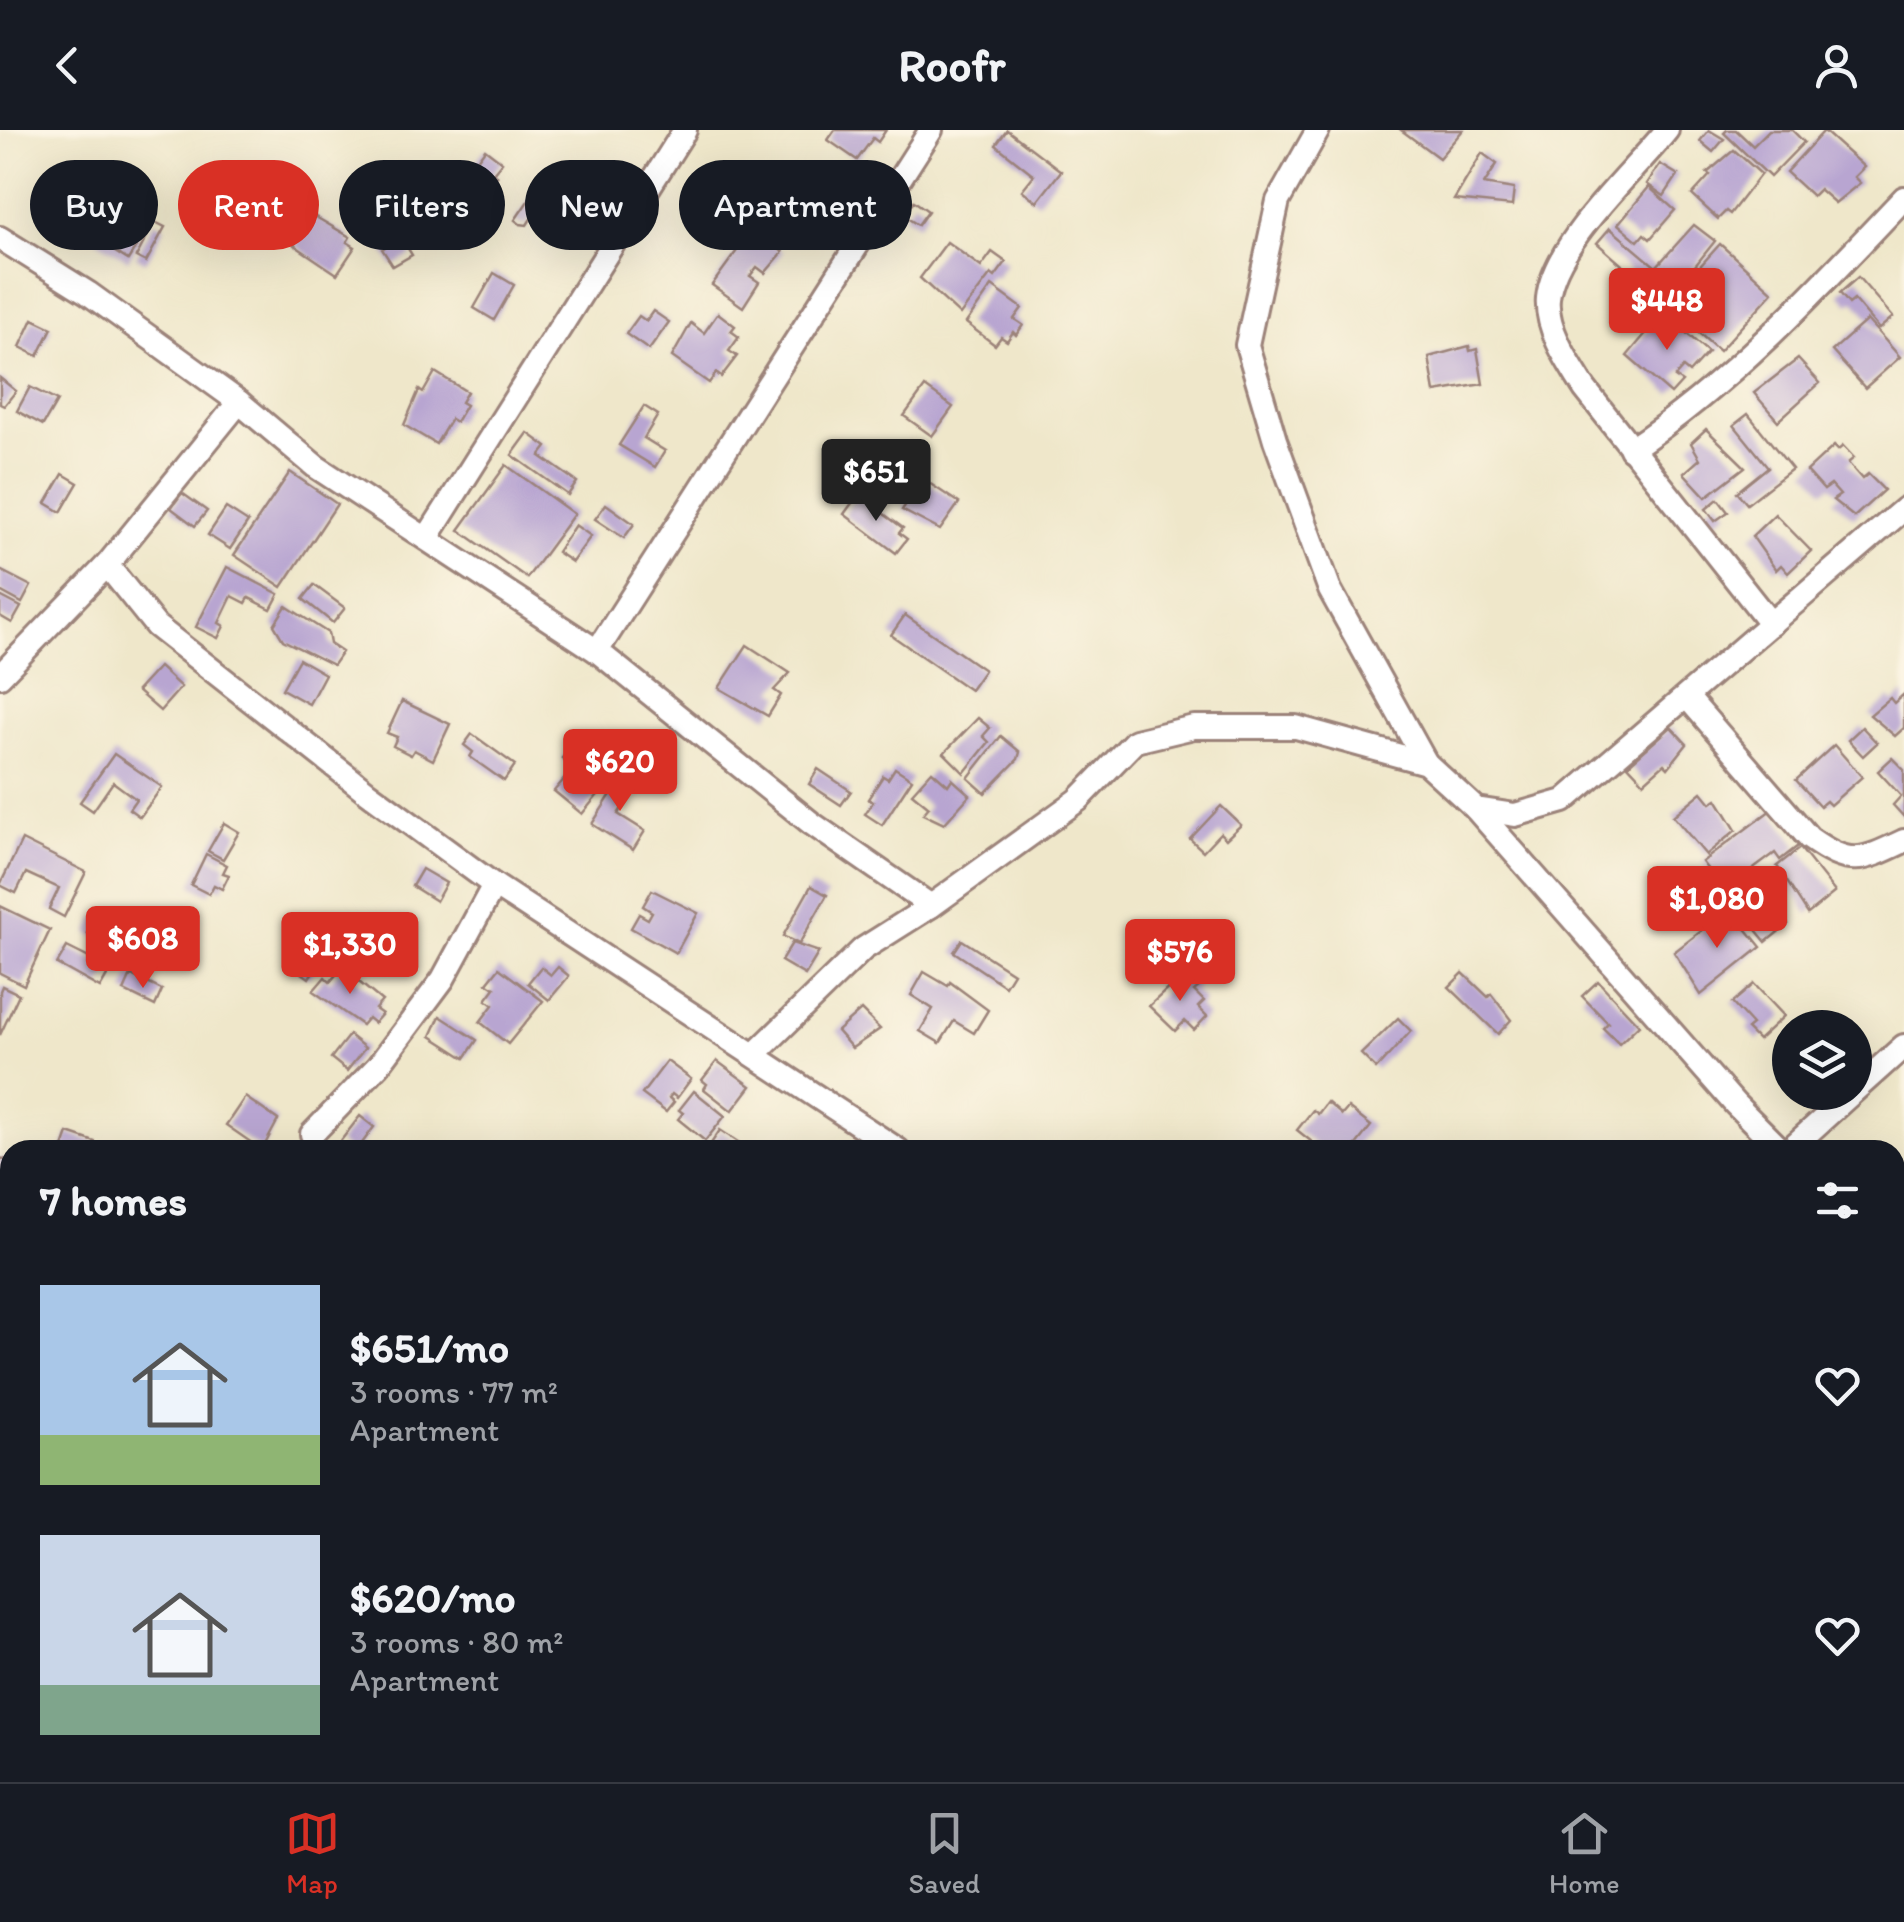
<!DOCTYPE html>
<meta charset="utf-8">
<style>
body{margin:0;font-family:Itim,sans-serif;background:#242831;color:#f1f3f6;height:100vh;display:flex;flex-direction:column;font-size:38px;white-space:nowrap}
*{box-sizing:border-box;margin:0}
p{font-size:32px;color:#9ea1a6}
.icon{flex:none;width:55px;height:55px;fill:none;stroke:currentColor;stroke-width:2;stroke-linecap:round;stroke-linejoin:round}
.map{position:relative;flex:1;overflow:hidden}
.details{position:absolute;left:0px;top:1010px;width:1905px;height:642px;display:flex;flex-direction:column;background:#171b24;border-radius:30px 30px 0 0;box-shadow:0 10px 40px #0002}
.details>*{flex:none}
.banner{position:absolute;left:30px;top:30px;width:1000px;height:90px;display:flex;gap:20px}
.tools{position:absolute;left:1772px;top:880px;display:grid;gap:20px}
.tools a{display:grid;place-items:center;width:100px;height:100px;border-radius:50%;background:#171b24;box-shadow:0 10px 40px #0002;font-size:50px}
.price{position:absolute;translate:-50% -85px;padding:0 22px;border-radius:10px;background:#d93025;color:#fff;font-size:32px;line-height:65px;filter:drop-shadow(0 2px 5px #0008)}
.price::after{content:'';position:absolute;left:50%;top:60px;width:30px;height:22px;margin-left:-15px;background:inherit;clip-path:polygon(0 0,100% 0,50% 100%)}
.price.selected{background:#222;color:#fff}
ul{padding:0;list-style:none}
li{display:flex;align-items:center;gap:30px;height:250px;padding:0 40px}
li span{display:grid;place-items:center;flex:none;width:280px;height:200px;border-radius:0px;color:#555}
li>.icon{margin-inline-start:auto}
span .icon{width:120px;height:120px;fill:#fffc;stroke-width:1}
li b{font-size:42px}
h2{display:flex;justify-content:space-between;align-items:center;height:120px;padding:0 40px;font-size:42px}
.pill{padding:0 35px;border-radius:45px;background:#171b24;box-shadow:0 10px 40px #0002;font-size:35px;line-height:90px}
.pill.selected{background:#d93025;color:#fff}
header{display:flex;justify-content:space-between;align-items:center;height:130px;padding:0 40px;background:#171b24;font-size:45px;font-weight:800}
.tab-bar{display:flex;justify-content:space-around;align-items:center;height:140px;border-top:2px solid #363941;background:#171b24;font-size:28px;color:#9ea1a6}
.tab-bar a{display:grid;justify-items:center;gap:5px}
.tab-bar .selected{color:#d93025}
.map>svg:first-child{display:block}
</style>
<header><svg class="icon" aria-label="back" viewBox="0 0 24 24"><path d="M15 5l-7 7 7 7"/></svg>Roofr<svg class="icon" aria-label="person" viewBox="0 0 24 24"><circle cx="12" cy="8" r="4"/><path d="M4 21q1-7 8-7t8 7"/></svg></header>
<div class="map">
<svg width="1904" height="1652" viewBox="0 0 1904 1652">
<rect width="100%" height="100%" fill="#fcf5e5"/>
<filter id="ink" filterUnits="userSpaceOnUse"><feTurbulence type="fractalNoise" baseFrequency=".01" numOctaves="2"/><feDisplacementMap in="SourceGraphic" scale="20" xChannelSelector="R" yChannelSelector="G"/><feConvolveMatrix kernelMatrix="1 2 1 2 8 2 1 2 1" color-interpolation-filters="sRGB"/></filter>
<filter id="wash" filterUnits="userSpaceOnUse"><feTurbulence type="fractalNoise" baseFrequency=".0048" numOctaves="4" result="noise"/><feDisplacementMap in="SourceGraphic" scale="40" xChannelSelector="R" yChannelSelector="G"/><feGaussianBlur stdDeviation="2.25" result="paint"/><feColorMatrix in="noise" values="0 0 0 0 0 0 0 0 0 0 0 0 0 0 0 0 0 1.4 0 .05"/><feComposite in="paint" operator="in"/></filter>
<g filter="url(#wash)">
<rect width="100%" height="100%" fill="#efe7ca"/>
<g id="blocks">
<!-- building -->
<g fill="#b8a5d1">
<path d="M835 0H886L878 12 873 8 857 30 828 10Z"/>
<path d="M1007 0 1061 41 1037 72 1022 60 1034 45 996 15Z"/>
<path d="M1401 0H1463L1439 28Z"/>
<path d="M1709 0 1724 9 1713 22 1700 11Z"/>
<path d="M1727 0H1736L1753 16 1769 0H1792L1804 12 1770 47 1724 3Z"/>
<path d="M1824 1 1864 37 1854 47 1860 53 1835 73 1819 59 1812 66 1786 42Z"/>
<path d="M485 19 502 32 493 43 497 46 474 68 458 56Z"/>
<path d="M1734 20 1761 44 1730 84 1726 81 1718 89 1692 65 1710 45 1707 43Z"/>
<path d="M1482 23 1497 34 1484 54 1514 59 1512 76 1454 70Z"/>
<path d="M1660 34 1678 45 1664 66 1647 54Z"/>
<path d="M552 36 567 46 536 90 532 87 527 95 520 94 515 90Z"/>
<path d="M256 54 276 67 279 61 295 71 275 101 240 78Z"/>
<path d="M1649 57 1675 80 1650 109 1644 104 1638 111 1618 94Z"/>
<path d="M121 71 135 80 124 98 141 109 128 130 96 110Z"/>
<path d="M914 71 928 81 918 95 904 86Z"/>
<path d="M314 86 350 107 347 112 355 117 337 144 294 115Z"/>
<path d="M155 92 165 97 146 132 136 127Z"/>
<path d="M1694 95 1715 111 1666 172 1627 146 1630 142 1597 113 1610 98 1656 137Z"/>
<path d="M752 100 783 122 765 143 757 137 750 146 759 152 743 177 712 155Z"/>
<path d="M401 107 412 125 393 136 382 119Z"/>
<path d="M947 112 981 137 992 122 1006 132 995 147 991 144 960 185 920 148Z"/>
<path d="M1720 114 1773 162 1719 221 1666 174Z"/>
<path d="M494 143 514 155 494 190 474 178Z"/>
<path d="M1858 147 1893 187 1879 199 1854 170 1849 174 1840 163Z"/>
<path d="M992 156 1022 178 1014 189 1023 195 1016 205 1013 202 1007 211 1001 207 995 215 966 193Z"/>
<path d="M653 181 669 192 649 220 626 204 639 186 646 191Z"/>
<path d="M718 183 735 196 731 201 739 207 729 221 737 226 721 247 716 243 709 253 672 227 691 193 704 203Z"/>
<path d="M1663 183 1708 222 1689 243 1683 238 1675 247 1682 252 1671 264 1627 226Z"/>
<path d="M33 189 52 198 38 226 20 217Z"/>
<path d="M1867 190 1900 227 1865 258 1832 221Z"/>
<path d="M1469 216 1470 221 1477 219 1483 254 1435 262 1429 227Z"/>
<path d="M1798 229 1820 253 1778 291 1754 263Z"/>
<path d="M435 242 467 262 461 272 466 275 456 292 451 289 436 314 404 295 419 260 423 263Z"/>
<path d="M0 248 16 261 4 276 0 274Z"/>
<path d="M30 257 57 271 43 295 17 281Z"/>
<path d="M925 257 953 277 932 306 904 286Z"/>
<path d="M644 276 658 285 644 308 665 321 655 337 619 315Z"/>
<path d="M1748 284 1792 339 1747 374 1737 362 1768 337 1734 295Z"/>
<path d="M1706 299 1745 337 1706 367 1684 343 1700 329 1691 313Z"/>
<path d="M528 303 547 317 540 326 577 352 568 365 512 325Z"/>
<path d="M1834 316 1838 320 1843 316 1854 328 1848 333 1862 349 1868 344 1884 360 1854 387 1833 370 1840 365 1831 355 1824 360 1807 341Z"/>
<path d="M506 335 574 384 527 448 459 400Z"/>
<path d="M290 342 337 374 282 457 234 425Z"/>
<path d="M63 344 78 353 61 382 46 373Z"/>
<path d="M923 349 959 373 940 400 902 380Z"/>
<path d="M182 363 207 381 195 396 171 378Z"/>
<path d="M858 365 903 398 899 403 907 409 896 423 844 384Z"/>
<path d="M1718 369 1728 382 1715 391 1706 379Z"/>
<path d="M606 374 634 394 624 408 595 389Z"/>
<path d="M226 378 248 392 230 419 208 405Z"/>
<path d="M1775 384 1811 421 1788 443 1781 435 1776 440 1752 406Z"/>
<path d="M575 395 591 406 572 432 557 422Z"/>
<path d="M227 437 279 464 271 479 249 468 246 473 232 466 219 493 224 496 218 508 196 497Z"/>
<path d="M0 440 31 456 22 473 0 461Z"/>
<path d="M314 455 345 478 333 493 303 469Z"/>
<path d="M0 466 21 477 12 493 0 486Z"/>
<path d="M286 476 328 503 330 514 342 522 333 535 283 510 274 495Z"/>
<path d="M905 485 984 540 970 560 891 505Z"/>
<path d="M747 515 790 543 774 560 781 565 768 586 719 558Z"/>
<path d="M299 529 325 544 309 574 282 559Z"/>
<path d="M159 537 181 557 160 581 137 561Z"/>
<path d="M1904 564V598L1895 606 1870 585 1890 568 1894 573Z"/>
<path d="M402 571 450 594 433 630 414 620 411 625 393 616 397 607 387 603Z"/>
<path d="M978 588 990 598 983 606 989 612 964 643 944 623Z"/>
<path d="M1671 597 1687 614 1668 638 1664 634 1644 652 1628 635Z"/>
<path d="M1862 597 1877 613 1863 626 1848 610Z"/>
<path d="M472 604 515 635 504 651 470 627 473 622 464 615Z"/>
<path d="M584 604 593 611 598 604 612 614 607 621 616 628 597 654 562 628Z"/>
<path d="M1001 606 1020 622 1018 629 985 663 968 648Z"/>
<path d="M1834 615 1862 647 1830 675 1826 671 1820 676 1796 650Z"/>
<path d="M114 624 162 657 140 687 129 679 136 669 113 652 93 681 80 672Z"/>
<path d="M1892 628 1904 640V687L1893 675 1901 666 1878 641Z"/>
<path d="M895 638 912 649 882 695 865 684 873 672 868 669 883 646 888 649Z"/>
<path d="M818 639 851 661 841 675 809 654Z"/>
<path d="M626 641 640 650 618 684 645 701 633 720 592 694Z"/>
<path d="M932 641 948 655 952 649 970 665 944 694 923 684 929 677 912 663Z"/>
<path d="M567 646 579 657 587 648 602 660 582 684 554 661Z"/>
<path d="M1702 662 1711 673 1717 669 1736 700 1706 725 1673 686Z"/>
<path d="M1221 676 1241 695 1226 709 1220 703 1203 721 1190 709Z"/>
<path d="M1771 680 1798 716 1780 730 1775 723 1724 761 1702 732Z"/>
<path d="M224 693 239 702 223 729 208 721Z"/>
<path d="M22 710 86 742 64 787 49 779 59 758 26 743 16 763 0 755Z"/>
<path d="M1800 718 1835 762 1808 784 1777 736Z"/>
<path d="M206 724 227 735 223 743 229 745 222 759 214 755 209 764 191 755Z"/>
<path d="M422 739 446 753 436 771 412 756Z"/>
<path d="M1750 748 1788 794 1766 812 1728 766Z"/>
<path d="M811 756 827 765 799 814 783 806Z"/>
<path d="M652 760 698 783 676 823 631 798 639 784 648 789 652 782 643 776Z"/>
<path d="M0 776 50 800 24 855 0 843Z"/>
<path d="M1730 779 1761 817 1701 865 1674 822Z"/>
<path d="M95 787 115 797 108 812 88 803Z"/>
<path d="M962 810 1013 843 1005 856 954 822Z"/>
<path d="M792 813 819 822 805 845 781 831Z"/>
<path d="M67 817 111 839 100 858 57 834Z"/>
<path d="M301 822 318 834 309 848 292 836Z"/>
<path d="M541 837 551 845 558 837 569 846 549 870 528 853Z"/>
<path d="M342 838 382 871 375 879 382 884 374 893 368 888 362 895 313 861 325 847 330 852Z"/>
<path d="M499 838 543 871 508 914 480 892 493 875 486 870 495 858 487 853Z"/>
<path d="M924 842 948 856 950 852 988 880 974 903 954 891 940 913 920 901 933 879 911 865Z"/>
<path d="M1185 843 1199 857 1194 861 1204 871 1198 877 1207 886 1194 900 1185 891 1175 901 1149 876Z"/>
<path d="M1463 843 1488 867 1491 864 1511 890 1498 904 1449 857Z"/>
<path d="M131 845 162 860 155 876 124 861Z"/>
<path d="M1598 851 1639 895 1619 914 1603 898 1608 893 1582 866Z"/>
<path d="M1754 854 1784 886 1758 910 1747 899 1752 895 1732 873Z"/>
<path d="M2 856 19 864 0 905V861Z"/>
<path d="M861 880 880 899 852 918 837 901Z"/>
<path d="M440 886 477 910 465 928 431 906Z"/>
<path d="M1398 888 1411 901 1376 939 1361 924Z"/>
<path d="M349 905 365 918 347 941 331 928Z"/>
<path d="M667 931 691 949 677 968 672 964 669 968 674 972 666 982 642 964Z"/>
<path d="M717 931 751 956 732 981 704 959 707 954 702 950Z"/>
<path d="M694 961 725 986 705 1011 678 989 683 983 679 980Z"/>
<path d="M245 967 278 990 262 1020 226 995Z"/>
<path d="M1327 972 1342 985 1348 978 1371 996 1352 1020H1322L1297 1000 1313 980 1318 984Z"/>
<path d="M360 986 374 997 357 1020H349L339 1013Z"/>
<path d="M720 1000 750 1020H718L710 1015Z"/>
<path d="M68 1003 95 1012 92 1020H62Z"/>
<path d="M0 1028 10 1031V1061L0 1058Z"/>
<path d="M1297 1642 1294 1652H1239V1644Z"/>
<path d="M1311 1642H1371L1370 1652H1310Z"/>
</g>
</g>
</g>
<g filter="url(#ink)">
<use href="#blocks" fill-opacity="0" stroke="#9c837a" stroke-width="2.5"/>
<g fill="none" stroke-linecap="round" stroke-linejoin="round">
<!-- minor casing -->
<g stroke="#9c837a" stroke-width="28">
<g id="minor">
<path d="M1318 0 1278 71 1247 215 1275 310 1330 460 1426 633"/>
<path d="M1667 0C1632 44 1554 112 1548 168 1545 199 1570 235 1585 259L1771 494"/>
<path d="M0 108 88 163 239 272 315 336 597 521 811 693 931 776 1078 670 1135 611 1194 597H1296L1426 633 1476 679 1515 685 1564 671 1904 379"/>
<path d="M1631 319C1733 251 1820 157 1904 68"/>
<path d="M427 408 685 0"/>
<path d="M107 435 156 496 366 661 494 755 898 1020"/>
<path d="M597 521 931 0"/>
<path d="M0 546 107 435 239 272"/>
<path d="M1687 567 1809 708C1850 737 1860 732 1904 711"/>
<path d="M1476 679 1735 974 1781 1020"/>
<path d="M755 924 863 819 931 776"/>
<path d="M1855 960 1904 916"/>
<path d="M312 1004 378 936 443 849 494 755"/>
<path d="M1789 1020 1853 962"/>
<path d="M1895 1134 1904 1143"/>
<path d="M1895 1352 1904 1360"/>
<path d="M1798 1642 1812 1652"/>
</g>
</g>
<!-- path -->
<g stroke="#9c837a" stroke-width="4" stroke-dasharray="8 8" stroke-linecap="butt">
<path d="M147 1020 160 1014 188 1020"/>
<path d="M0 1139 10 1138"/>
</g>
<!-- minor -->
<use href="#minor" stroke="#fff" stroke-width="22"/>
</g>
</g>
</svg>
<div class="tools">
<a><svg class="icon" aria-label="layers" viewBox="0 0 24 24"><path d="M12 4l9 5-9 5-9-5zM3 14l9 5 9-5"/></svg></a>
</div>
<b class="price" style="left:1667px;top:223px">$448</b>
<b class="price selected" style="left:876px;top:394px">$651</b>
<b class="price" style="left:620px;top:684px">$620</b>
<b class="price" style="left:1717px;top:821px">$1,080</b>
<b class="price" style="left:143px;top:861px">$608</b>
<b class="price" style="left:350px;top:867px">$1,330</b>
<b class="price" style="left:1180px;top:874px">$576</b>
<div class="banner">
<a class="pill">Buy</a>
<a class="pill selected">Rent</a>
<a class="pill">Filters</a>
<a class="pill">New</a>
<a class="pill">Apartment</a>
</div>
<section class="details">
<h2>7 homes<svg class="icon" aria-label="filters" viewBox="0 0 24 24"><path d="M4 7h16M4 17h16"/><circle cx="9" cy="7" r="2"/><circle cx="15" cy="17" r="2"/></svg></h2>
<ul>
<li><span style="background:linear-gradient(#a9c7e8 75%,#8fb573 0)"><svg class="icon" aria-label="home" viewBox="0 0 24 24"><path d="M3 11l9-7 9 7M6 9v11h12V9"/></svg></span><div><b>$651/mo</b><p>3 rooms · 77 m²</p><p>Apartment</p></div><svg class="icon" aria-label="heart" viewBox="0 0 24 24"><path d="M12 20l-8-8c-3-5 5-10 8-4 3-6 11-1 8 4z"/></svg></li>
<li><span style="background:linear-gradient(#c9d6e8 75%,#7fa58c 0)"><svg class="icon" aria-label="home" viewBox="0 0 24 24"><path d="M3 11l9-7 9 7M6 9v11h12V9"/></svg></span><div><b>$620/mo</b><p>3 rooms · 80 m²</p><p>Apartment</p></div><svg class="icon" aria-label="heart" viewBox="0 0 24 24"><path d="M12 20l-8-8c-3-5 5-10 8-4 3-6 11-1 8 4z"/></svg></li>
</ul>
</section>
</div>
<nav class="tab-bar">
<a class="selected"><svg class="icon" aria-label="map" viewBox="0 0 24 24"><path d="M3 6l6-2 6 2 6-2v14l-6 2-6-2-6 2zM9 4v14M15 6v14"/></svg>Map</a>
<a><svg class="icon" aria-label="saved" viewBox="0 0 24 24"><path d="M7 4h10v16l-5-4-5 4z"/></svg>Saved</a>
<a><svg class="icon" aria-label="home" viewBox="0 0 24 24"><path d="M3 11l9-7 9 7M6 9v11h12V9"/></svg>Home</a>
</nav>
